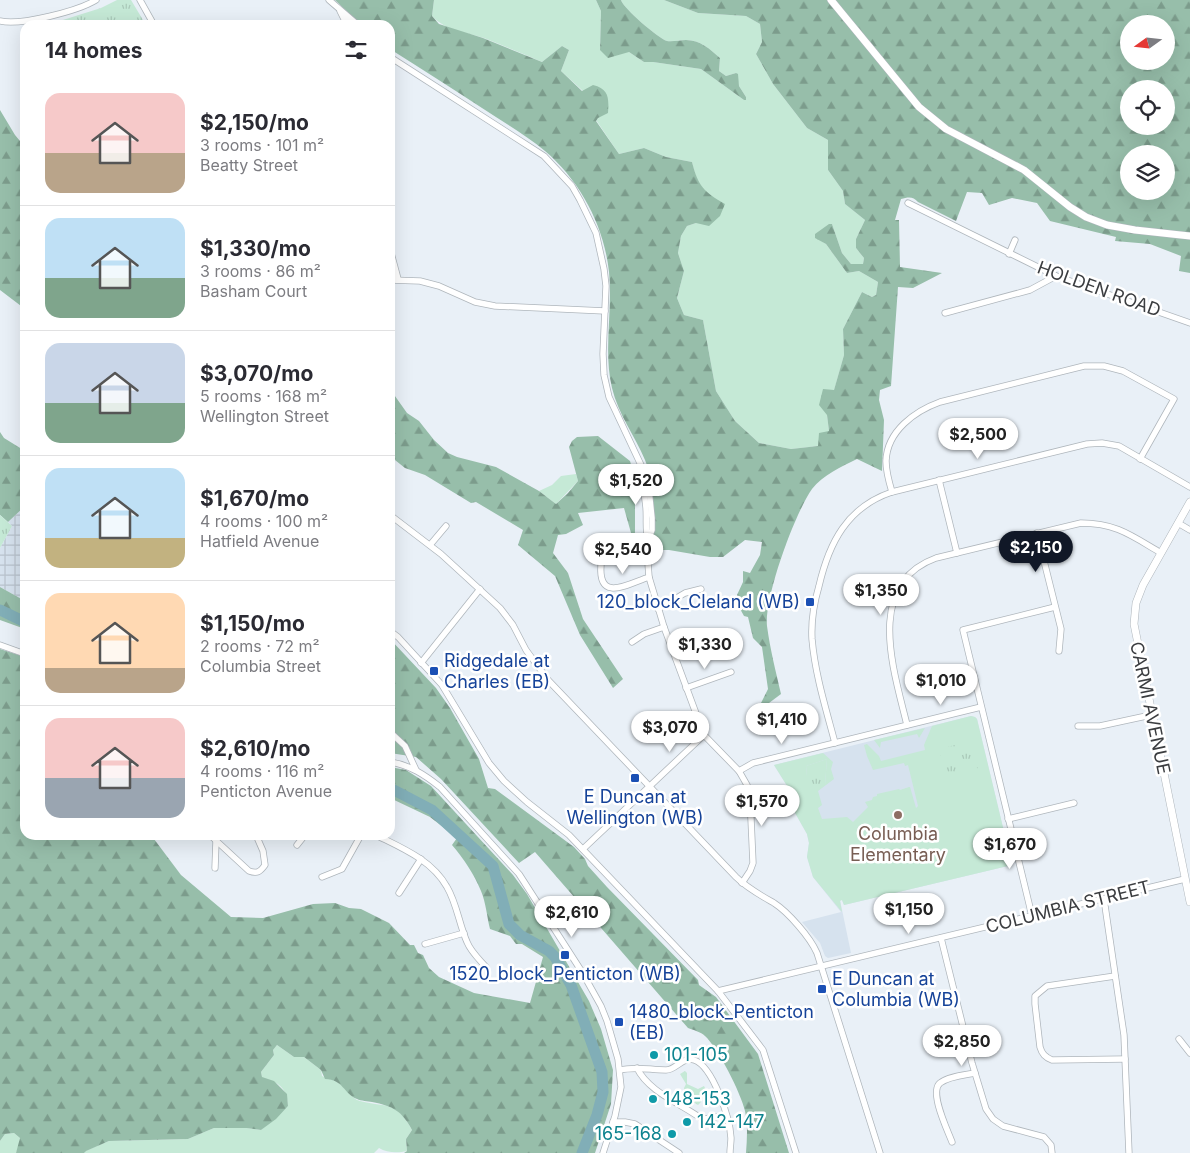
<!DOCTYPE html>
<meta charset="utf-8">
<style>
body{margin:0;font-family:Inter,sans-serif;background:#f2f2f3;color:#2b2b33;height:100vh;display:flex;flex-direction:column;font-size:19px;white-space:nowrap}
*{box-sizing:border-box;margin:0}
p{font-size:16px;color:#7c7c81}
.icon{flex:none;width:28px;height:28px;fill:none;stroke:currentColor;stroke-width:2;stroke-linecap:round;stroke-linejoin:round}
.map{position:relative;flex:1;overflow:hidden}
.details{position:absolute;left:20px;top:20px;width:375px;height:820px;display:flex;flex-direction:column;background:#fff;border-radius:15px;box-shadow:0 5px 20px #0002}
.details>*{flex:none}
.needle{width:32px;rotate:255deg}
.tools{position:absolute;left:1120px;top:15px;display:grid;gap:10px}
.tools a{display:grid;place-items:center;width:55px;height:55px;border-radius:50%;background:#fff;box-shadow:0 5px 20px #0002;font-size:25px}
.price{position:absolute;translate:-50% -42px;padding:0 11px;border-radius:18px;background:#fff;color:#222;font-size:16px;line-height:32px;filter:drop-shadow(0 1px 2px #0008)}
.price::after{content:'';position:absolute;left:50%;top:30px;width:15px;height:11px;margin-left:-8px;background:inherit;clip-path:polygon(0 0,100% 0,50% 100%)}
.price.current{background:#111827;color:#fff}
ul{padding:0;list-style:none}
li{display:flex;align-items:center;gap:15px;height:125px;padding:0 25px}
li+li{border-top:1px solid #e1e1e2}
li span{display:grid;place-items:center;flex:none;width:140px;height:100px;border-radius:15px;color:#555}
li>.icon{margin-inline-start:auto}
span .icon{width:60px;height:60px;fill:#fffc;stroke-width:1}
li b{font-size:21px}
h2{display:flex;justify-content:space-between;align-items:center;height:60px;padding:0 25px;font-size:21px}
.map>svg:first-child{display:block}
</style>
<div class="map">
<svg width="1190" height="1153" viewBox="0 0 1190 1153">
<defs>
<pattern id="industrial-grid" width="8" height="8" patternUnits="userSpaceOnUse" patternTransform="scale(1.25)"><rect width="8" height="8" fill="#d6e2ee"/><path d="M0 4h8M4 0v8" fill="none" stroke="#b9c3cd"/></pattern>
<pattern id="forest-firs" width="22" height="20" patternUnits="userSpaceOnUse" patternTransform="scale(1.25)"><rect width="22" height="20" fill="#97beaa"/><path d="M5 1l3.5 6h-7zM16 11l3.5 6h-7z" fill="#7c9c8c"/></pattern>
<pattern id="park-tufts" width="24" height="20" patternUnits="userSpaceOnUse" patternTransform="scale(1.25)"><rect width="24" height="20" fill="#c5e9d6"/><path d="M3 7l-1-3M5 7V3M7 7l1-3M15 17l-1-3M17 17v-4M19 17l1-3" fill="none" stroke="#aac9b9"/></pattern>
</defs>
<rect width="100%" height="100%" fill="#e9f0f7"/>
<!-- built -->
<path fill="#d6e2ee" d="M971 716 975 717 977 719 1012 865 844 905 842 900H840L851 953 828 958 825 956 820 943 802 922 841 912 813 877 807 857 809 843 807 834 790 804 789 789 774 765Z"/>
<!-- industrial -->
<path fill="url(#industrial-grid)" d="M25 506V601L0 587V548L12 526 8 522Z"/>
<!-- grass -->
<g fill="#c5e9d6" fill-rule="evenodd">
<path d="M434 0H596L601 11 600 49 629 52 644 62H653L701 69 744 100 746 97 739 86 736 73 726 76 719 71 720 58C710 49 700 40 686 40 680 40 672 42 667 41 658 38 623 8 621 0H664L698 13 746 16 760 24 762 42 756 54 773 84 807 128 828 140V170L843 191 845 204 865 220 856 239V248L864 258 863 264H851L842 253 832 224 815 237 826 244 847 273 859 271 878 282 876 295 872 297 862 292 843 329 844 355 827 415 829 431 819 446 791 449 759 443 735 421 716 391 703 320 684 315 677 298 684 271 678 253 681 236 687 226 696 223 711 196C699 188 695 176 692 162L666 157 644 148 619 154 596 120 598 118 583 91 561 71 569 50 562 46 542 62C523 54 504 46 484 38 466 32 446 31 432 16Z"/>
<path d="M576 474 578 481 556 504 539 491 552 485 561 476Z"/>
<path d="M971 716 975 717 977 719 1012 865 844 905 842 900 840 901 842 912 813 877 807 857 809 843 807 834 790 804 789 789 774 765 823 753 833 762 831 769 834 779 818 791 822 805 818 808 822 819 847 817 853 822 868 807 865 802 872 800 873 797 877 796V794L899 789 900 790 909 787H910L916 808 918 806 908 765 905 766 904 763 873 770 867 756 864 745 867 744 879 756 881 761 925 750 924 745 932 726ZM827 759 825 785 795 776H807L806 766Z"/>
<path d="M925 728 919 738 917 734 881 742 880 748 874 740Z"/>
<path d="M277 1045 294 1057H304L321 1070 322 1076C328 1079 336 1080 340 1084 346 1088 351 1097 357 1100 385 1109 395 1098 412 1130L406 1139 407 1151C398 1153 387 1153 379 1148L374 1153H84L85 1151 109 1141 188 1139 214 1128H246L261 1130 288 1106C287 1088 279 1082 262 1078L261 1072 274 1055 273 1050Z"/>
<path d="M14 1133 20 1138 19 1146 16 1153H0V1141L5 1134Z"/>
</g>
<!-- forest -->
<g fill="url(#forest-firs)" fill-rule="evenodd">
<path d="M335 0H434L432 16 439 24 483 38 542 62 562 46 569 50 561 71 582 91 593 85C609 89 609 98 608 113L598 118 596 121 619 154 644 148 666 157 692 162C698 186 704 192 725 204L720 216 709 226 696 223 687 226 681 236 678 253 684 271 677 298 684 315 703 320 716 391 735 421 759 443 791 449 818 446 819 433 829 431 827 415 819 405 823 389 834 390 844 355 843 329 862 292 872 297 876 295 878 282 859 271 847 273 826 244 815 238V234L829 224H832L842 253 851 264H863L864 258 856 248V239L865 220 845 204 843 191 828 170V140L807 128 773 84 756 54 762 42 760 24 746 16 698 13 664 0H1190V273L1179 271 1181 256 1150 244 1115 241 1116 237 1050 221 1037 203 1012 198 989 205 982 193 967 192 956 221 918 202C913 196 908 197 901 199L895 220H899L900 267 942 273 913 288 898 287 891 386 880 390 879 400 884 420 882 471 857 459C841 467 823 475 812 489 795 513 764 597 767 626 770 649 776 672 781 694L765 706 761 703 768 689 762 647 753 638 748 617 744 616 739 607 737 595 743 582V571L750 573 760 555 762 542 745 540 723 557H710L669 550H652C653 521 657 488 645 460 635 436 618 414 612 388 603 350 613 310 609 272 604 225 580 181 545 151 526 135 503 122 482 108 452 88 421 69 390 49V25H361ZM1129 24H1166V61H1129ZM1129 89H1166V126H1129ZM1129 154H1166V191H1129Z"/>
<path d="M596 0H621C623 8 658 38 667 41 672 42 680 40 686 40 700 40 710 49 720 58L719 71 726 76 736 73 738 74 739 86 746 97V100H744L701 69 653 62H644L629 52 608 58 600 50 601 11Z"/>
<path d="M0 110 15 135 25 147V309L0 290Z"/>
<path d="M390 389 407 413 419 421 434 440 448 453 457 457 496 467 539 491 556 504 568 493 578 481 569 447 572 441 577 437 598 436 630 461 635 478V532L633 540 624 508 578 513 583 525 566 534 558 535 553 553 568 573 583 619 623 679 613 688 580 635 555 576 518 545 523 530 476 502 471 503 425 475 405 468 390 456Z"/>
<path d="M0 432 4 438 25 451V506L8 522 0 515Z"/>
<path d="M0 587 25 601V629L0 620Z"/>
<path d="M390 639 436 688 450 708 479 759 488 788 495 789 574 847 585 859 588 866 607 887 698 980 699 985 716 997 758 1054 789 1153H746C747 1139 748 1125 745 1111 741 1093 718 1048 705 1036 701 1032 693 1030 688 1028L535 852 519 863 441 779 416 757 390 753Z"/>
<path d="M0 649 25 657V835H151L181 875 231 917 263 918 313 904 335 903 349 908 361 909 389 923 410 945H414L418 953 423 955 429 968 439 977 474 993 530 1003 543 957 522 944H516L510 936 490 929C487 917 486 903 481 891 474 874 464 859 452 845L457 838 430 817 390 798V767L406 770 431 786 513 875 527 894 589 1001 601 1029 613 1070 611 1104 595 1153H404L407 1151 406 1139 412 1130C402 1111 393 1106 372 1102 368 1101 361 1101 357 1099 344 1094 343 1079 325 1079L321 1070 304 1057H294L277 1045 273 1050 274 1055 261 1072 262 1077 274 1081 287 1094 288 1106 276 1119 261 1130 246 1128H214L188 1139 109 1141 86 1151 84 1153H16L20 1138 14 1133 5 1134 0 1141Z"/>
</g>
<!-- park -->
<g fill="url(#park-tufts)">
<path d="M117 0H131L146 25H47L101 8Z"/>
<path d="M0 515 12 526 0 548Z"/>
<path d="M971 741 978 768 946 776 939 749Z"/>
<path d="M827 759 825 785 795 784V776H807L806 766Z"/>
<path d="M685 1071 687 1073V1084L698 1089 704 1086 708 1094 701 1099V1102L698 1105 685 1097 684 1088 686 1084 680 1074Z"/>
</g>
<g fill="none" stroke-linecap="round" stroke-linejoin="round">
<!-- river -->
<g stroke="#81aeb7" stroke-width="11">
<path d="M0 610 25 622"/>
<path d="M390 788 432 810 493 866 509 924 520 935 549 951 555 957 571 985 602 1072 603 1092 597 1115 582 1153"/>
</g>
<!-- minor casing -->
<g stroke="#afb6bc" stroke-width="7">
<g id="minor">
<path d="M140 0 154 25"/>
<path d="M329 0 358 25"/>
<path d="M340 11 344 19 350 25"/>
<path d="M0 21C20 26 78 11 96 0"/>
<path d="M390 57 544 156 572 186 580 200 596 233 604 269 606 286 603 354 604 375 609 397 648 480 652 518V530L648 540 647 550 649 577 664 627 704 735 739 771 747 785 750 797 753 863 750 871 742 883"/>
<path d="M908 203 1056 276 1190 323"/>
<path d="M390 249 398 279"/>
<path d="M1009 254 1015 240"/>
<path d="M390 280 420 281 439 286 475 302 495 306 605 311"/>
<path d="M945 313 1030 290 1056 276"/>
<path d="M643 473C642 485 645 496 646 508 647 519 645 529 648 540"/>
<path d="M939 480 957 553"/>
<path d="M892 492C889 482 886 472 886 461 887 431 915 411 940 402L1084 366H1104L1123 371 1174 399 1140 459"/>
<path d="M390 515 441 554 500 608 513 625 526 650 548 680 736 877C747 888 760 895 774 903 788 912 810 937 817 953L880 1153"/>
<path d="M1178 523 1190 530"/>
<path d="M1037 533 1061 629 1059 651"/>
<path d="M430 545 446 526"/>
<path d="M601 565C598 603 628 584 649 577"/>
<path d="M658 609 685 593 701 589"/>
<path d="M390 631 398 637 442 685 489 763 504 781 527 802 569 835 718 991 763 1050 796 1153"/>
<path d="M632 642 644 634 664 627"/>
<path d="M0 645 25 654"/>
<path d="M421 663 480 589"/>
<path d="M686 688 731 672"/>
<path d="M907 725C894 671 864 584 936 558L1081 523C1116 523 1132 536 1161 553"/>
<path d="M1078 726H1100L1151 715"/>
<path d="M390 732 405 746 416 770"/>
<path d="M835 743C826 709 815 674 812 639 811 621 814 603 819 586 829 543 847 507 892 492L1087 444 1102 443 1119 446 1190 487"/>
<path d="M390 762C410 765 425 775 440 787L519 874 582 972 601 1006 607 1021 618 1059 621 1087 615 1116 603 1153"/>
<path d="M739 771 753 763 981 707"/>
<path d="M1008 819 1074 803"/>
<path d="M210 835 249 871C257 874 260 872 265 865L263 851 256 835"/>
<path d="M376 835C402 848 432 860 447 887 457 904 459 924 467 942 471 952 479 959 486 967"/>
<path d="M297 845 305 835"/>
<path d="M583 849 704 735"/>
<path d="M215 868 216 841"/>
<path d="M322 877 342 869 361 835"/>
<path d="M399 893 421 859"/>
<path d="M1104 899 1124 1035 1129 1153"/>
<path d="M1032 916 963 630 1055 607"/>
<path d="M941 938 972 1063 986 1109 993 1119 1003 1126 1044 1137 1051 1145 1052 1153"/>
<path d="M425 944 464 933"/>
<path d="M1115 976 1047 986 1035 996V1004L1040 1047C1042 1054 1045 1057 1052 1060L1125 1059"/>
<path d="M718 991 1185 879"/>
<path d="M1179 1039 1190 1053"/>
<path d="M637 1068C648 1091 679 1103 699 1117L705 1119 726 1115"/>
<path d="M620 1070C636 1066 650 1070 666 1070 676 1070 683 1056 694 1060 713 1066 730 1119 731 1138 731 1143 730 1148 730 1153"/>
<path d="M613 1122H625L635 1124 679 1153"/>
<path d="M952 1142C947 1129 929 1092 940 1083 949 1076 965 1075 975 1073"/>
</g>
</g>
<!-- tertiary casing -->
<g stroke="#afb6bc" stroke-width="8">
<g id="tertiary">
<path d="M831 0 919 107 946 129 1024 170 1070 207 1086 217 1107 225 1135 230 1190 236"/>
<path d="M1190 502 1143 585 1136 603 1134 624 1190 902"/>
</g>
</g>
<!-- minor -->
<use href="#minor" stroke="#fff" stroke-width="5.5"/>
<!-- tertiary -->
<use href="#tertiary" stroke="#fff" stroke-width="7"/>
</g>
<!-- markers -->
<g fill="#1a4fb4" stroke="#fff" stroke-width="2">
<rect x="805" y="597" width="10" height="10" rx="2.5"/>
<rect x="429" y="666" width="10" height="10" rx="2.5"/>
<rect x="630" y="773" width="10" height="10" rx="2.5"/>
<rect x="560" y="950" width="10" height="10" rx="2.5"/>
<rect x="817" y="984" width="10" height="10" rx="2.5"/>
<rect x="614" y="1017" width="10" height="10" rx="2.5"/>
</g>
<circle fill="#8d6e63" stroke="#fff" stroke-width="2" cx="898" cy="815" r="5"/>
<g fill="#0f9aa8" stroke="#fff" stroke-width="2">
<circle cx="654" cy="1055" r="5"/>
<circle cx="653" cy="1099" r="5"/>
<circle cx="687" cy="1122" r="5"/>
<circle cx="672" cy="1134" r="5"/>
</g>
<g text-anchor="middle" stroke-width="5" stroke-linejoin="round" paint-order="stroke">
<!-- street labels -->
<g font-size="18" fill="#3b3d40" stroke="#fff">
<text transform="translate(1099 289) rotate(20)" y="6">HOLDEN ROAD</text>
<text transform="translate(1150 708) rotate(78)" y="6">CARMI AVENUE</text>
<text transform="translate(1068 907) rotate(-14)" y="6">COLUMBIA STREET</text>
</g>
<!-- transit labels -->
<g font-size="18" fill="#164399" stroke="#fff" text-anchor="start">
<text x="800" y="608" text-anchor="end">120_block_Cleland (WB)</text>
<text x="444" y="667">Ridgedale at<tspan x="444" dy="21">Charles (EB)</tspan></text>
<text x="635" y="803" text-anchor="middle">E Duncan at<tspan x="635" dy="21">Wellington (WB)</tspan></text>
<text x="565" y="980" text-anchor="middle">1520_block_Penticton (WB)</text>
<text x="832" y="985">E Duncan at<tspan x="832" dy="21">Columbia (WB)</tspan></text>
<text x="629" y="1018">1480_block_Penticton<tspan x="629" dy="21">(EB)</tspan></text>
</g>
<!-- education labels -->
<g font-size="18" fill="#785e54" stroke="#fff">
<text x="898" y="840">Columbia<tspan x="898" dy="21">Elementary</tspan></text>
</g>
<!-- culture labels -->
<g font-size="18" fill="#0d838f" stroke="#fff" text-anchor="start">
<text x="664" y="1061">101-105</text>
<text x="663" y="1105">148-153</text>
<text x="697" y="1128">142-147</text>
<text x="662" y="1140" text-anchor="end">165-168</text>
</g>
</g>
</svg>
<div class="tools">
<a><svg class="needle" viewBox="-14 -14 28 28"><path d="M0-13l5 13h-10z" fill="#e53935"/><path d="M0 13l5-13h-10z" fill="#7c7c81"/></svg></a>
<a><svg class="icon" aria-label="locate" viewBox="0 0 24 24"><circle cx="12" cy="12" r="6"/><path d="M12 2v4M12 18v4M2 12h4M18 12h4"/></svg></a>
<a><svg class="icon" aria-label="layers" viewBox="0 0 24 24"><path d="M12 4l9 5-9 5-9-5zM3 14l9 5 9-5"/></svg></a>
</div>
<b class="price" style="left:978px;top:460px">$2,500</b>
<b class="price" style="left:636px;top:506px">$1,520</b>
<b class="price current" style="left:1036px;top:573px">$2,150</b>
<b class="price" style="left:623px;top:575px">$2,540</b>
<b class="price" style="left:881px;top:616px">$1,350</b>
<b class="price" style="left:705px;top:670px">$1,330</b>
<b class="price" style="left:941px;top:706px">$1,010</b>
<b class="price" style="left:782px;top:745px">$1,410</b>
<b class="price" style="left:670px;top:753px">$3,070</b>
<b class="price" style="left:762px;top:827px">$1,570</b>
<b class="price" style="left:1010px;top:870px">$1,670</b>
<b class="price" style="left:909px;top:935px">$1,150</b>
<b class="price" style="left:572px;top:938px">$2,610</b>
<b class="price" style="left:962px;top:1067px">$2,850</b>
<section class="details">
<h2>14 homes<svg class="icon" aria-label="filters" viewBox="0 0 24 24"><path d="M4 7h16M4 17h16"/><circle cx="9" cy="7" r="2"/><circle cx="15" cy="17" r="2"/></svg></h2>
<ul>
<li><span style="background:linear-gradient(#f6c9c9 60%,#b9a48a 0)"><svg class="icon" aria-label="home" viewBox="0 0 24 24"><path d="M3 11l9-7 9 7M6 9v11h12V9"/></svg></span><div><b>$2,150/mo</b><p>3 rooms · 101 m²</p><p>Beatty Street</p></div></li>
<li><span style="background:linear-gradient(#bfe0f5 60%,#7fa58c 0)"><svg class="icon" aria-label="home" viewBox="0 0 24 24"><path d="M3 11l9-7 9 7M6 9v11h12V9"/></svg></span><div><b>$1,330/mo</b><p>3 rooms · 86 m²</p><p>Basham Court</p></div></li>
<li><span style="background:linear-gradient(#c9d6e8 60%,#7fa58c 0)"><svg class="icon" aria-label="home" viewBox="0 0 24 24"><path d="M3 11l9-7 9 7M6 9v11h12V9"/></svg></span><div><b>$3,070/mo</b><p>5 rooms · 168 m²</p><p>Wellington Street</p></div></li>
<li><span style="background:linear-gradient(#bfe0f5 70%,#c2b280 0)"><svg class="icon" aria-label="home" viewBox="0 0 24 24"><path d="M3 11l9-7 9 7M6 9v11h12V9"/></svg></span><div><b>$1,670/mo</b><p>4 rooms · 100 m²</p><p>Hatfield Avenue</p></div></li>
<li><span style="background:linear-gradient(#ffd9b3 75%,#b9a48a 0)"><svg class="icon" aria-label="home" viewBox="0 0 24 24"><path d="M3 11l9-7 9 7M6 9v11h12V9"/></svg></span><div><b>$1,150/mo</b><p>2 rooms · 72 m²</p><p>Columbia Street</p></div></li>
<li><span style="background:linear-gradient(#f6c9c9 60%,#9aa5b1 0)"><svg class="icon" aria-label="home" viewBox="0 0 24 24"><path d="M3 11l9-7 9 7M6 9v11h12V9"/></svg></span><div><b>$2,610/mo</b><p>4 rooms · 116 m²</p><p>Penticton Avenue</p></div></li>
</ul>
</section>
</div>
